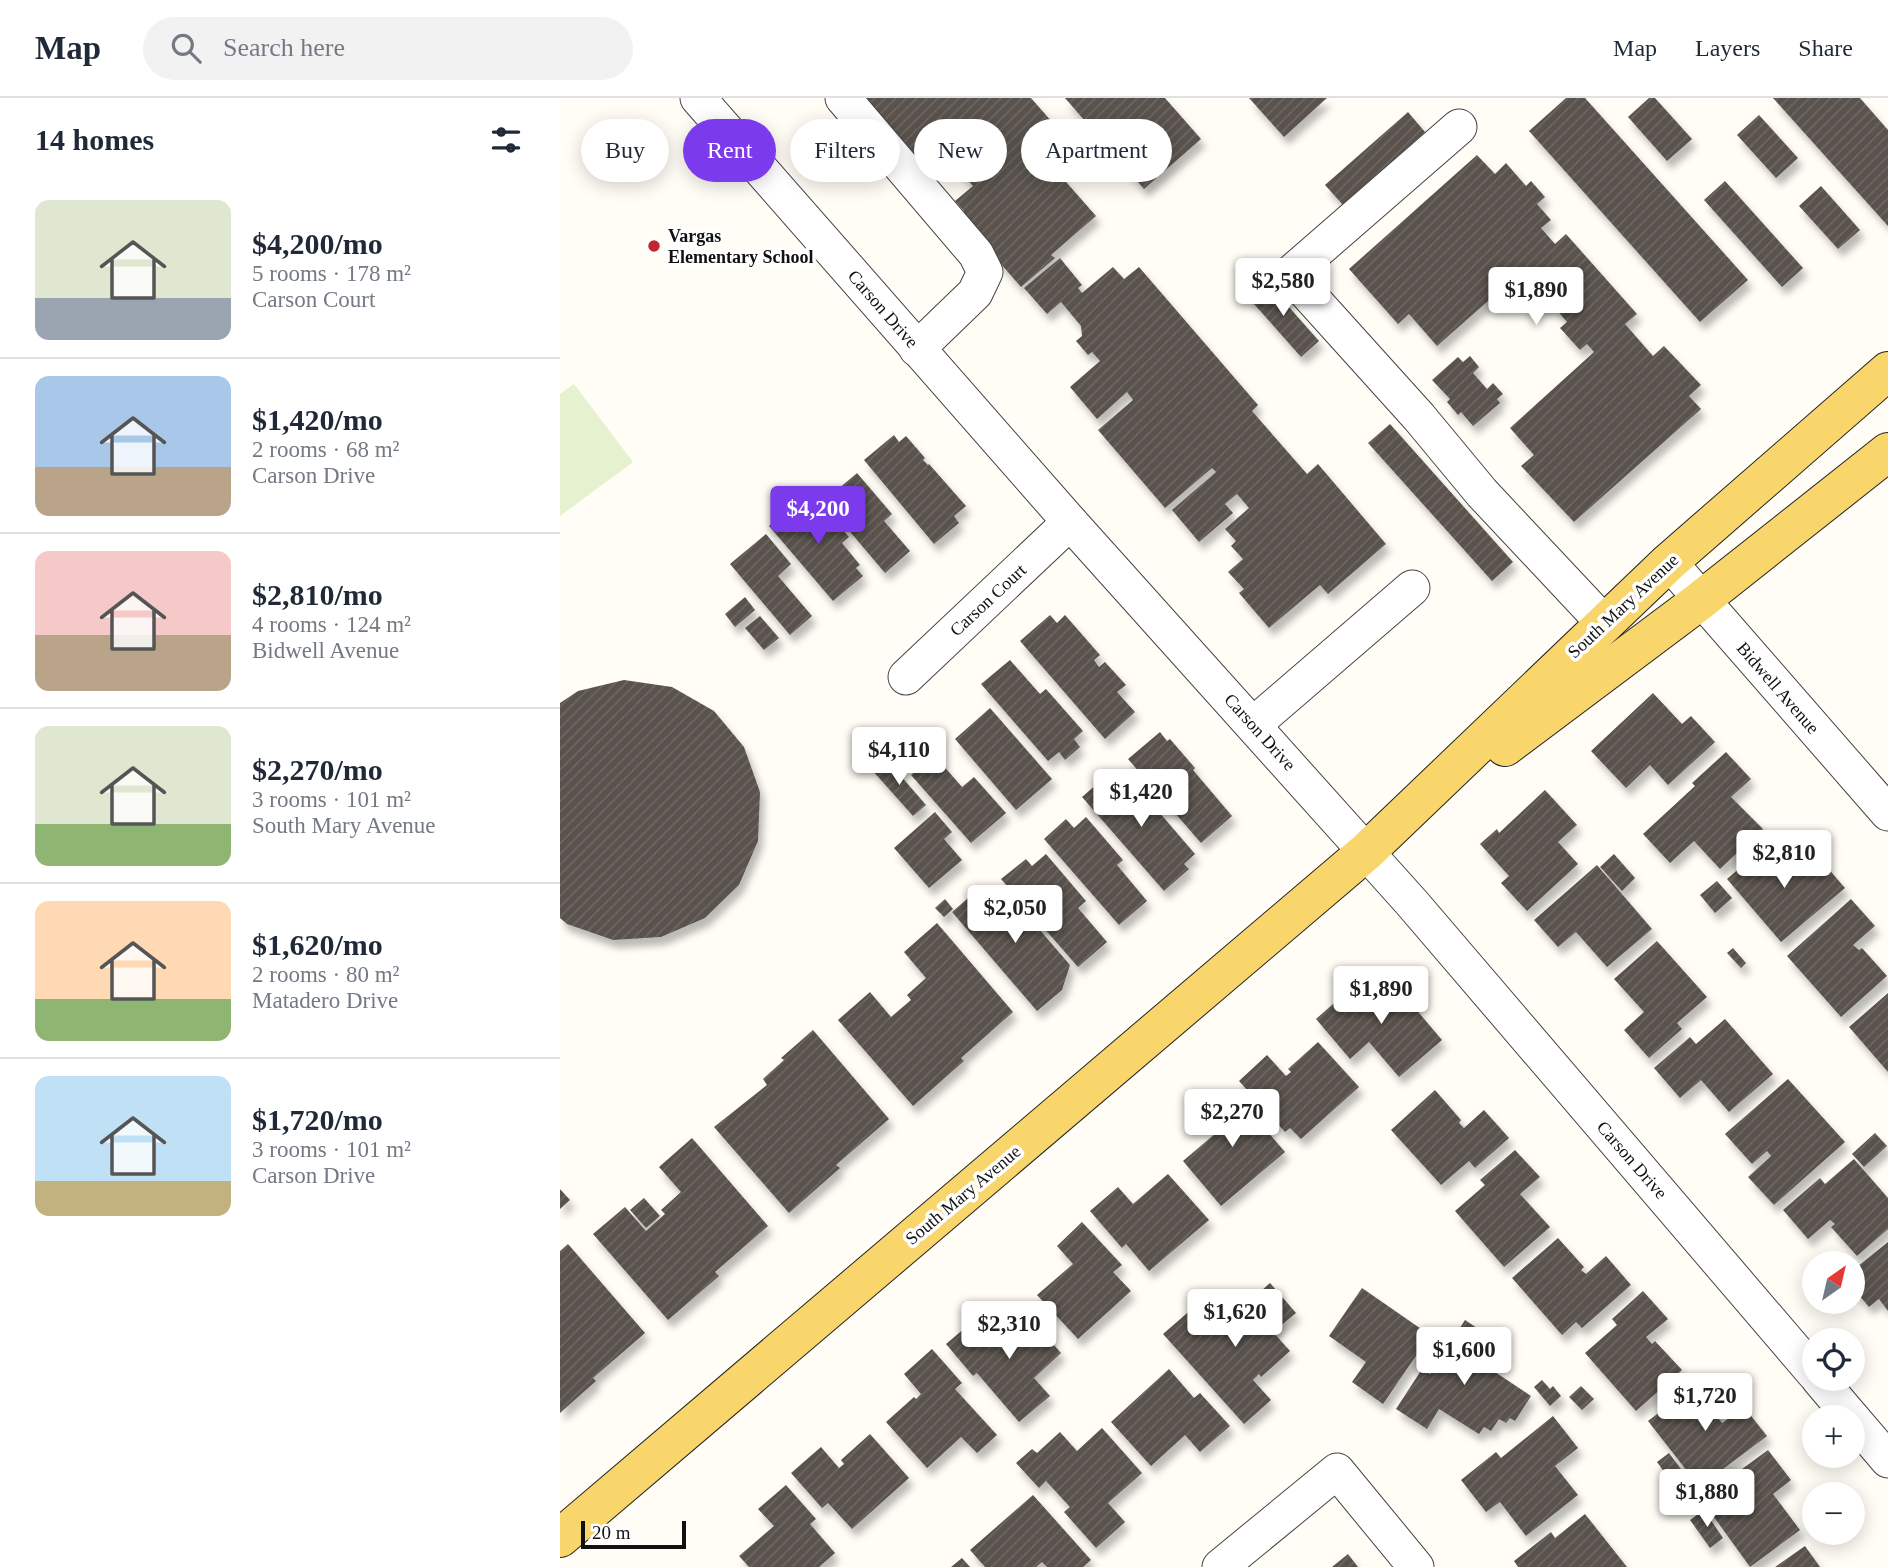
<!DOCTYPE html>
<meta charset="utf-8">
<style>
body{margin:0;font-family:Georgia,serif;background:#f2f2f3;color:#1f2937;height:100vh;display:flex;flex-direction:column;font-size:26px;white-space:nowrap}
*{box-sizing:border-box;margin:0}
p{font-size:23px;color:#747a83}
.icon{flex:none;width:38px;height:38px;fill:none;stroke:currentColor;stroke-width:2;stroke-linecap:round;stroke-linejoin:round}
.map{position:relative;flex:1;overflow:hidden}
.panel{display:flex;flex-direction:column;background:#fff;width:560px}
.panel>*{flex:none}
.guide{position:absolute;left:21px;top:21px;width:665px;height:63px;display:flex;gap:14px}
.needle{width:46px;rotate:34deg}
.tools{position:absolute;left:1242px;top:1153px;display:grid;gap:14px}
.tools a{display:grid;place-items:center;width:63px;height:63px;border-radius:50%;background:#fff;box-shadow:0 4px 18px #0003;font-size:35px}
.scale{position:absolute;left:21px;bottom:18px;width:105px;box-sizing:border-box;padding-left:7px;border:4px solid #111;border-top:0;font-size:19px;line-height:24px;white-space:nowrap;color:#111;-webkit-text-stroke:5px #fff;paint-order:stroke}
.price{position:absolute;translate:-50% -60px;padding:0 16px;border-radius:7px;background:#fff;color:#222;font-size:23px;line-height:46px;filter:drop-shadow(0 2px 4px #0008)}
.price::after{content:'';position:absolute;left:50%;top:42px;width:21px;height:16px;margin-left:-10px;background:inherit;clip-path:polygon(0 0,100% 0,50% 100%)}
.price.on{background:#7c3aed;color:#fff}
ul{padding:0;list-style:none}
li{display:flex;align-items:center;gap:21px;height:175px;padding:0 35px}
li+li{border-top:2px solid #e0e1e3}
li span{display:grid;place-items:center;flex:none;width:196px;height:140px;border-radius:14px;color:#555}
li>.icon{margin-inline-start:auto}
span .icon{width:84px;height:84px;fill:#fffc;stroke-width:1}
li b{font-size:30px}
h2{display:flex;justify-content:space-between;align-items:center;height:84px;padding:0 35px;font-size:30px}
.chip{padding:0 24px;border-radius:32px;background:#fff;box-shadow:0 4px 18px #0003;font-size:24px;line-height:63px}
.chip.on{background:#7c3aed;color:#fff}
header{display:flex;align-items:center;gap:42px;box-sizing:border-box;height:98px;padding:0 35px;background:#fff;border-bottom:2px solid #e0e1e3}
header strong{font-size:33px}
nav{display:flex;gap:38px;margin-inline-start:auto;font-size:24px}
.search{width:490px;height:63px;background:#f2f2f3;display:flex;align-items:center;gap:18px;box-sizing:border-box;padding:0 24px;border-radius:38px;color:#747a83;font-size:26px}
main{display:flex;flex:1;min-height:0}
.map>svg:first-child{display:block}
</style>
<header>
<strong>Map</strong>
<div class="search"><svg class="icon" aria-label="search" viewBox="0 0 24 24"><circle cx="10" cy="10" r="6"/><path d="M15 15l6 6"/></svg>Search here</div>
<nav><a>Map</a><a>Layers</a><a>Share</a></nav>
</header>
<main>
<section class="panel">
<h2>14 homes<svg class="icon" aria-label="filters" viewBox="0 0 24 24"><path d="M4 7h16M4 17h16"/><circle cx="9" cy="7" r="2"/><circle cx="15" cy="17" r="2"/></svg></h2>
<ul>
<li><span style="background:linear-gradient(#dfe7d0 70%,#9aa5b1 0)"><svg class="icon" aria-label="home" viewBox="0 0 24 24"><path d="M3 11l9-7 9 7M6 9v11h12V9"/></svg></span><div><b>$4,200/mo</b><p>5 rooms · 178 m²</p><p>Carson Court</p></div></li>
<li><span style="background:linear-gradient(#a9c7e8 65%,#b9a48a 0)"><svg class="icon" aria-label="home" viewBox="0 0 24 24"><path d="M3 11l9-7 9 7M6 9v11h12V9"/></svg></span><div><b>$1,420/mo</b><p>2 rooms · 68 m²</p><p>Carson Drive</p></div></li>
<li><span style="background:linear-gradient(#f6c9c9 60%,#b9a48a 0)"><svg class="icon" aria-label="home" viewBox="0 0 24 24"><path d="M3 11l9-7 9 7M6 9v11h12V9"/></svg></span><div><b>$2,810/mo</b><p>4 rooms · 124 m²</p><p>Bidwell Avenue</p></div></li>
<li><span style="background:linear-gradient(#dfe7d0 70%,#8fb573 0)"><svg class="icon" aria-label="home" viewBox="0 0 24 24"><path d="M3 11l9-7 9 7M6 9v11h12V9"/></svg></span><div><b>$2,270/mo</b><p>3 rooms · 101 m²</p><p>South Mary Avenue</p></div></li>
<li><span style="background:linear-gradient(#ffd9b3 70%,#8fb573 0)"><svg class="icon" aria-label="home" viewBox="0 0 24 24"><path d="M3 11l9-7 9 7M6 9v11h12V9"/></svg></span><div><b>$1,620/mo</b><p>2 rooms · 80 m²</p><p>Matadero Drive</p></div></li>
<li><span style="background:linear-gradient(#bfe0f5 75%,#c2b280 0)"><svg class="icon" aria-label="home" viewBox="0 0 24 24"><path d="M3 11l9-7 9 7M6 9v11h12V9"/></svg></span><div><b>$1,720/mo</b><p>3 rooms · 101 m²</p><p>Carson Drive</p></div></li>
</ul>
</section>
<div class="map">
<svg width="1328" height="1469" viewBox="0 0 1328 1469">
<defs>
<pattern id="building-hatch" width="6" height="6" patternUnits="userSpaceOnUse" patternTransform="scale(1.75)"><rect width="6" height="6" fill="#5a524d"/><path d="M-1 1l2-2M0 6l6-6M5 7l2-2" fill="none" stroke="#6d6662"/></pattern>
<filter id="shadow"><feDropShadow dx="4.5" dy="8" stdDeviation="3.5" flood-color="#0004"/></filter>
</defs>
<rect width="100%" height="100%" fill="#fffdf5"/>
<!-- pitch -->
<path fill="#e6f2cf" d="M14 286 73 364 0 418V296Z"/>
<!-- building -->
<g fill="url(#building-hatch)" filter="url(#shadow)">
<path d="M305 0H471L514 49 492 68 536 118 491 157 495 160 461 189 399 118 404 113 395 103 413 88 379 50 362 65Z"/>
<path d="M505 0H605L641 41 584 91Z"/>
<path d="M689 0H767L724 39Z"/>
<path d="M1006 0H1025L1188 182 1140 224 969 33Z"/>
<path d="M1089 0H1095L1132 41 1107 63 1068 19Z"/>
<path d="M1213 0H1300L1328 32V128Z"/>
<path d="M848 14 865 34 783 107 765 87Z"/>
<path d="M1199 17 1238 60 1216 80 1177 37Z"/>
<path d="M917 57 935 76 946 65 966 88 971 83 985 99 977 106 991 122 981 130 995 146 1006 136 1077 216 1065 226 1093 258 1104 248 1141 287 1129 298 1141 311 1014 424 961 368 974 357 950 330 1034 254 1027 246 1020 252 1000 230 1007 224 990 204 983 210 962 188 969 182 962 173 877 248 849 216 838 226 789 171Z"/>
<path d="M1165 83 1243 170 1222 189 1144 102Z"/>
<path d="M1261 88 1300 132 1278 151 1239 108Z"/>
<path d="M500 160 522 187 518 190 522 195 553 169 564 181 579 169 698 307 692 313 747 376 758 366 826 446 768 496 760 487 709 530 679 495 684 491 668 474 683 461 671 448 676 443 665 431 689 410 677 396 665 406 673 415 639 444 612 412 656 374 652 370 605 410 538 332 573 302 567 294 537 321 510 289 540 263 532 254 528 257 516 243 522 238 521 228 501 204 487 216 464 190Z"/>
<path d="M705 182 759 243 741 259 687 198Z"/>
<path d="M910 258 919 269 913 275 927 291 933 285 943 296 937 301 940 305 913 328 901 314 898 317 887 304 890 301 872 282 898 259 903 264Z"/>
<path d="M830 326 953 464 932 483 808 345Z"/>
<path d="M334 337 339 344 346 338 365 360 363 362 368 367 369 366 406 408 394 418 399 425 374 446 304 362Z"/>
<path d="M297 375 332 416 324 423 350 453 325 475 264 403Z"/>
<path d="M250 394 289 439 282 445 300 467 296 470 303 478 273 503 209 428Z"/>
<path d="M206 436 231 466 218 478 252 518 230 537 170 466Z"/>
<path d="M185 499 195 512 175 529 165 516Z"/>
<path d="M490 517 497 525 505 517 540 557 534 562 539 569 545 564 566 587 557 594 575 614 545 641 460 543Z"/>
<path d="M200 518 219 540 204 552 185 530Z"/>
<path d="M450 562 480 596 486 591 523 633 514 641 520 649 505 662 499 654 488 663 421 586Z"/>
<path d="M64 582 112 589 154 613 184 649 200 694 198 743 179 787 145 820 101 839 53 842 7 826 0 820V605L18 593Z"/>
<path d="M1093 595 1122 626 1131 618 1155 644 1108 687 1090 667 1066 690 1031 653Z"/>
<path d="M430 610 492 681 456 712 395 641Z"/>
<path d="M600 634 607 643 610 641 635 670 633 672 672 718 641 745 568 661Z"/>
<path d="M1166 654 1191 681 1171 699 1203 731 1160 771 1134 743 1110 765 1083 736 1135 688 1132 685Z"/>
<path d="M374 657 402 689 414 679 446 715 411 745 351 677Z"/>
<path d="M326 661 366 707 353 718 312 672Z"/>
<path d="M552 673 567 691 574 685 635 756 624 766 629 771 604 793 522 699Z"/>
<path d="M985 692 1017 727 998 744 1018 766 967 813 941 785 949 778 920 746 937 731 939 735Z"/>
<path d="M375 714 392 734 384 741 402 762 369 790 334 750Z"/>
<path d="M526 719 563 762 557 767 587 803 559 827 484 741 506 721 514 730Z"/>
<path d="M1212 742 1242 777 1260 761 1285 790 1221 844 1167 781Z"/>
<path d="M486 756 526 803 518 810 547 844 518 869 441 781 466 761 472 768Z"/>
<path d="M1054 756 1075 780 1062 793 1040 769Z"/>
<path d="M1037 767 1092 831 1047 869 1016 834 998 849 974 822Z"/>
<path d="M1157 783 1172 800 1155 815 1140 797Z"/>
<path d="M423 787 438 804 448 795 510 867 502 892 477 913 392 814Z"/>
<path d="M385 801 393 811 384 819 375 810Z"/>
<path d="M1291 801 1315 828 1293 847 1299 852 1302 850 1327 878 1281 919 1227 858Z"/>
<path d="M377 825 453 914 401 960 404 963 353 1008 278 922 310 894 331 919 351 902 347 897 366 880 344 854Z"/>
<path d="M1097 843 1147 899 1117 925 1122 931 1089 960 1064 932 1084 914 1054 881Z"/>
<path d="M1173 850 1186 865 1181 870 1167 855Z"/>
<path d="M826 876 882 942 839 979 809 944 790 961 756 921 782 898 790 907Z"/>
<path d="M1328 895V974L1289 929Z"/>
<path d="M1165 921 1213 976 1169 1014 1141 982 1120 1000 1094 970 1130 939 1136 946Z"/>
<path d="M253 932 329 1021 276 1067 280 1070 229 1115 154 1029 207 987 203 981 224 962 221 960Z"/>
<path d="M758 944 799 989 741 1041 730 1030 725 1034 679 983 707 957 726 978 731 974 728 971Z"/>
<path d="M1228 981 1285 1044 1214 1107 1188 1079 1211 1058 1207 1053 1192 1066 1165 1036Z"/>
<path d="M671 991 725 1054 661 1108 623 1063 656 1035 641 1016Z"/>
<path d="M875 992 901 1022 899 1025 904 1030 924 1012 949 1040 915 1070 909 1063 881 1087 831 1032Z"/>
<path d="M1315 1035 1327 1048 1304 1069 1292 1056Z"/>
<path d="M132 1040 208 1128 155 1174 159 1178 108 1222 33 1136 65 1109 86 1133 105 1116 101 1112 121 1094 99 1069Z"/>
<path d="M955 1052 980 1079 960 1096 990 1129 944 1169 895 1113 925 1087 920 1082Z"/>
<path d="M1294 1061 1328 1100V1131L1297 1158 1271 1129 1275 1126 1270 1122 1248 1141 1223 1112 1260 1080 1265 1086Z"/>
<path d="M608 1076 649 1122 589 1173 566 1146 562 1150 530 1113 558 1089 573 1106Z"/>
<path d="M0 1091 10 1102 0 1111Z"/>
<path d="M84 1100 100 1118 86 1130 70 1112Z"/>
<path d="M522 1124 562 1167 553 1174 571 1193 518 1241 477 1197 513 1166 497 1148Z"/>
<path d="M998 1140 1024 1169 1021 1172 1026 1176 1046 1158 1071 1187 1022 1230 1016 1224 1002 1237 952 1180Z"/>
<path d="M1328 1144V1213L1319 1201 1309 1209 1293 1190V1172Z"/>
<path d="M8 1146 85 1235 33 1280 36 1283 0 1315V1153Z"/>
<path d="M710 1185 736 1215 713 1234 730 1253 701 1279 699 1276 693 1282 711 1302 684 1326 603 1236 641 1203 665 1230 684 1213 682 1210Z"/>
<path d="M802 1190 864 1233 857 1242 864 1246 823 1306 792 1284 806 1264 769 1238Z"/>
<path d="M1083 1193 1108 1221 1086 1239 1092 1246 1095 1243 1122 1272 1076 1313 1025 1255 1057 1227 1052 1221Z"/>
<path d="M462 1211 501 1255 474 1280 490 1298 459 1324 417 1275 413 1278 386 1246 412 1224 428 1241Z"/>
<path d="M905 1222 932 1240 928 1247 933 1250 923 1266 971 1298 955 1323 950 1320 946 1325 939 1321 931 1333 924 1329 919 1336 879 1311 867 1331 836 1311 862 1271 870 1276Z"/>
<path d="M372 1251 402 1285 395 1291 437 1337 417 1355 401 1339 367 1370 326 1324 354 1299 356 1301 361 1296 344 1276Z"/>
<path d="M609 1271 634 1300 640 1295 670 1328 640 1354 625 1337 591 1368 551 1324Z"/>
<path d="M982 1282 990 1291 993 1288 1001 1298 990 1308 974 1289Z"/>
<path d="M1137 1286 1161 1316 1157 1319 1162 1325 1184 1309 1207 1338 1151 1380 1146 1373 1134 1382 1088 1323Z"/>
<path d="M1021 1288 1034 1301 1022 1312 1009 1299Z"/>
<path d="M993 1318 1018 1350 995 1368 1018 1397 966 1438 940 1404 926 1414 901 1382 936 1354 941 1360Z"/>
<path d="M542 1330 582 1375 548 1405 565 1424 536 1450 504 1414 510 1409 486 1383 479 1390 456 1365 472 1351 477 1355 500 1334 517 1353Z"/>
<path d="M310 1336 349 1380 292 1431 268 1405 262 1410 231 1375 261 1349 279 1370 284 1366 281 1362Z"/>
<path d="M1208 1352 1231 1382 1213 1396 1240 1432 1190 1469 1146 1408 1176 1386 1171 1379Z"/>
<path d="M1109 1355 1130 1383 1117 1392 1097 1364Z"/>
<path d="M226 1387 256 1421 250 1426 275 1455 259 1469H189L179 1458 214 1428 198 1411Z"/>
<path d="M473 1397 531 1462 523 1469H487L482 1464 476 1469H425L410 1452Z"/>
<path d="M1144 1412 1163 1440 1150 1450 1130 1422Z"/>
<path d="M1025 1416 1067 1469H958L954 1463 991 1434 995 1440Z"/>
<path d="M1245 1448 1260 1469H1215Z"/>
<path d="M788 1456 798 1469H772Z"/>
<path d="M402 1460 410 1469H391Z"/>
</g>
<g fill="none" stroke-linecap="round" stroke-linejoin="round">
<!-- minor casing -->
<g stroke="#444" stroke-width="37">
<g id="minor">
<path d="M138 0 510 424 852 805 1255 1276"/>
<path d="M283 0 416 156 425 174 415 195 357 251"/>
<path d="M899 29 730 176 859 319 922 395 1044 525"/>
<path d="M1109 464 1328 715"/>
<path d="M346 579 510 424"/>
<path d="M693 627 852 490"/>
<path d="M1259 1281 1292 1320"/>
<path d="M1293 1321 1328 1362"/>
<path d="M660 1469 777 1373 856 1469"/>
</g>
</g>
<!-- major casing -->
<g stroke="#222" stroke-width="40">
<g id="major">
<path d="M945 649 1141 502 1328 354"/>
<path d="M0 1440 806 754 1109 464 1328 273"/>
</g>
</g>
<!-- minor -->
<use href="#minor" stroke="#fff" stroke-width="35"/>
<!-- major -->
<use href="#major" stroke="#f9d66b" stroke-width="38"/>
</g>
<!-- markers -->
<circle fill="#c4262e" stroke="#fff" stroke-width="2.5" cx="94" cy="148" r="7"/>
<g text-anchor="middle" stroke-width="7" stroke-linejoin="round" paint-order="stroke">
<!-- poi labels -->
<g font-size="18" font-weight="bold" fill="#111" stroke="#fff" text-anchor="start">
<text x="108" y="144">Vargas<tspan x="108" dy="21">Elementary School</tspan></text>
</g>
<!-- street labels -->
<g font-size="18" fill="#111" stroke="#fff">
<text transform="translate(323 211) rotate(49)" y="6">Carson Drive</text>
<text transform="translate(428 502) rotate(-43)" y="6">Carson Court</text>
<text transform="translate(1063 508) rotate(-43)" y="6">South Mary Avenue</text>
<text transform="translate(1218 590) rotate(49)" y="6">Bidwell Avenue</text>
<text transform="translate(700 634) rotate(48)" y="6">Carson Drive</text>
<text transform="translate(1072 1062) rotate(49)" y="6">Carson Drive</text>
<text transform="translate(403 1097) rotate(-40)" y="6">South Mary Avenue</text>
</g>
</g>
</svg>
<div class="tools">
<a><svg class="needle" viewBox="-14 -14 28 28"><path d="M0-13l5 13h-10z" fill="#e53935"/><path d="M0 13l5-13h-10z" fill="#747a83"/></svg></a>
<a><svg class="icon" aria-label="locate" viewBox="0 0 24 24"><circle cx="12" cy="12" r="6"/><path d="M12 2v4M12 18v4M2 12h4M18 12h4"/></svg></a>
<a>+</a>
<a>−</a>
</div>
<div class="scale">20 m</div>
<b class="price" style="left:723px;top:220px">$2,580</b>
<b class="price" style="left:976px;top:229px">$1,890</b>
<b class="price on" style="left:258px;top:448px">$4,200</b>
<b class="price" style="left:339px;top:689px">$4,110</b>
<b class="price" style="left:581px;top:731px">$1,420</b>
<b class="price" style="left:1224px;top:792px">$2,810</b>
<b class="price" style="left:455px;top:847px">$2,050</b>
<b class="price" style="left:821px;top:928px">$1,890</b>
<b class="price" style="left:672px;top:1051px">$2,270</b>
<b class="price" style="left:675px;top:1251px">$1,620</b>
<b class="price" style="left:449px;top:1263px">$2,310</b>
<b class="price" style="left:904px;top:1289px">$1,600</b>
<b class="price" style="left:1145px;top:1335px">$1,720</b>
<b class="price" style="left:1147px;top:1431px">$1,880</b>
<div class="guide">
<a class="chip">Buy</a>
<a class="chip on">Rent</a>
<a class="chip">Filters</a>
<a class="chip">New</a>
<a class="chip">Apartment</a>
</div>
</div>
</main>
